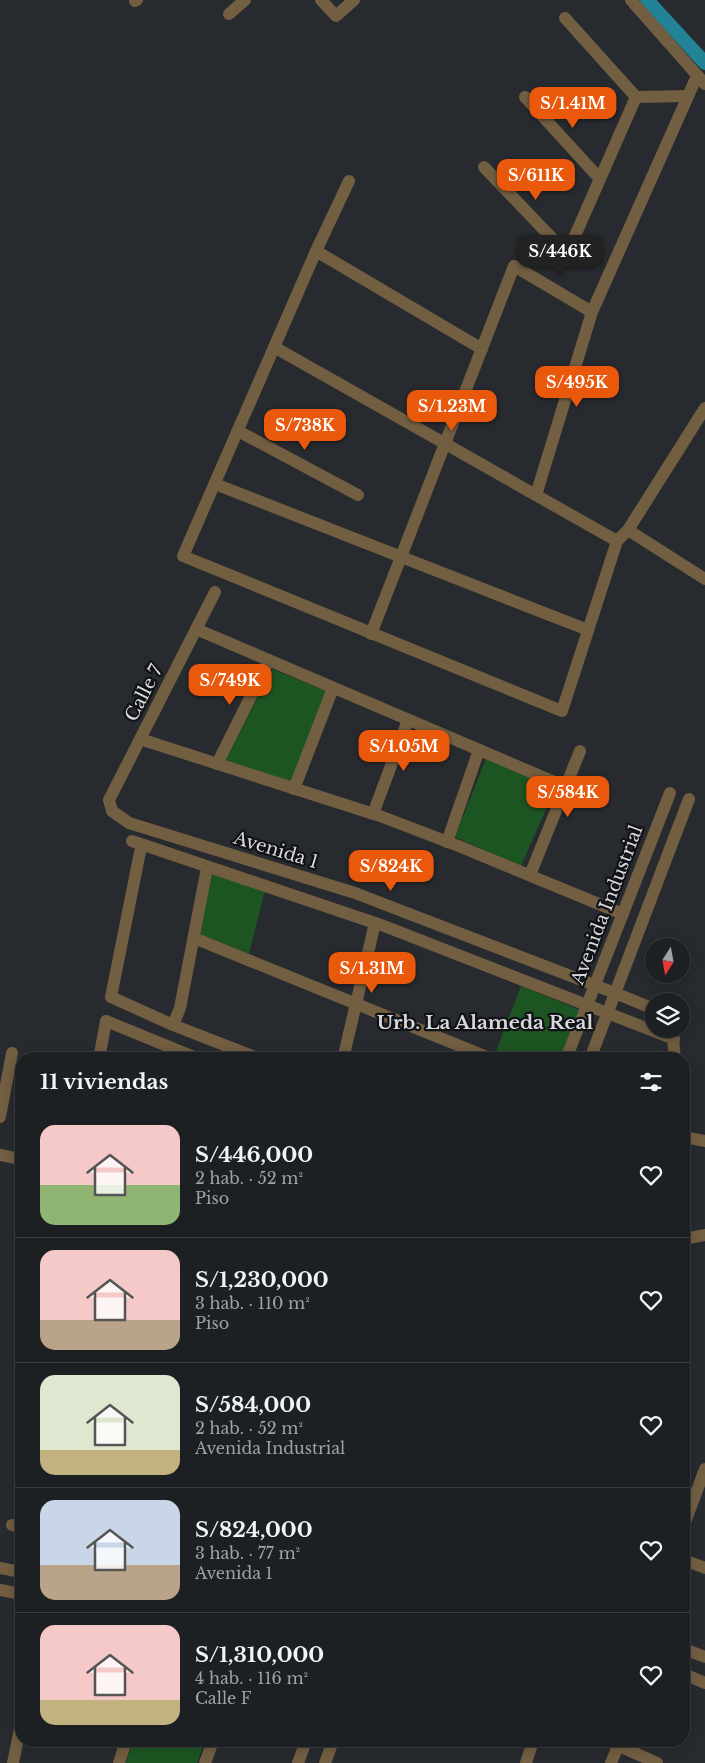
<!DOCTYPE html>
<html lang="es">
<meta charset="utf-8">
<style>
body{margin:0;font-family:"Libre Baskerville",serif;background:#25282b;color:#f1f3f6;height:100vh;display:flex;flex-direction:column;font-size:19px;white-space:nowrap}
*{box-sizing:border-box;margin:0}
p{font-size:16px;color:#a0a3a6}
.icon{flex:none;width:28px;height:28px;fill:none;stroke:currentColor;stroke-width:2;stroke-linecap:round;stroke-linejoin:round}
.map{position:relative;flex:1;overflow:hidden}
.panel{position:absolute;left:15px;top:1052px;width:675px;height:695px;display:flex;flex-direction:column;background:#1d2023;border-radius:20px;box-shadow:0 2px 12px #0003,0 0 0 1px #3b3e41}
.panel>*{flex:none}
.needle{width:32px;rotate:191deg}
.tools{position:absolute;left:645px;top:938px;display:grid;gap:10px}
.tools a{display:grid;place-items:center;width:45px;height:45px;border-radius:50%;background:#1d2023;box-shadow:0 2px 12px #0003,0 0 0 1px #3b3e41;font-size:25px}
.price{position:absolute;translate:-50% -42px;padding:0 11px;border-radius:10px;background:#ea580c;color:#fff;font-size:16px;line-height:32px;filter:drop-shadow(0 1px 2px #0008)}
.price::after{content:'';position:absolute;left:50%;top:30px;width:15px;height:11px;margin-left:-8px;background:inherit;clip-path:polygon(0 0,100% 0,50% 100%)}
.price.active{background:#222;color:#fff}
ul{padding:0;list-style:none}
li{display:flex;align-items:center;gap:15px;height:125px;padding:0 25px}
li+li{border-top:1px solid #3b3e41}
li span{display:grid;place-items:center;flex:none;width:140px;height:100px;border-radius:15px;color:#555}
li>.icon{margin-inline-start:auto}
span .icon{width:60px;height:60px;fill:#fffc;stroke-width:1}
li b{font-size:21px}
h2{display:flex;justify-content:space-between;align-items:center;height:60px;padding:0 25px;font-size:21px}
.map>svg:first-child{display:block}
</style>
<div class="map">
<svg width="705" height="1763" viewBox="0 0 705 1763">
<rect width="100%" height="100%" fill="#272a2f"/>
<!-- green -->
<g fill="#1d5522">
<path d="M272 669 326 691 291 783 225 761Z"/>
<path d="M486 758 555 789 521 866 455 837Z"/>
<path d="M212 871 266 887 249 954 200 934Z"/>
<path d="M521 986 580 1010 562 1059H508L495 1054Z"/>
<path d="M133 1741H205L197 1763H126Z"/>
</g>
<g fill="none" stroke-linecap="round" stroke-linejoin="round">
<!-- canal -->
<path stroke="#228296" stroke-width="14" d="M647 0 705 63"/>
<!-- minor -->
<g stroke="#725e41" stroke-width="12">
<path d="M321 0 336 16 354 0"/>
<path d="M135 1 137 0"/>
<path d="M229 14 245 0"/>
<path d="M565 18 636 97 688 96"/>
<path d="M525 97 600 179"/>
<path d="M484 167 567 254 636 97"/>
<path d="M349 181 316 251 183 556 562 711 617 541 628 530 705 408"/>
<path d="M316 251 482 349"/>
<path d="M274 347 617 541"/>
<path d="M238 431 358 495"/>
<path d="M215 484 588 630"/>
<path d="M536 495 592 312 697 76"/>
<path d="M628 530 705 579"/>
<path d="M196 629 566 787"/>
<path d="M371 634 514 266 592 312"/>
<path d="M140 739 380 816 461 847 623 914"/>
<path d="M217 764 269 660"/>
<path d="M294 789 333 688"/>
<path d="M112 811 109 800 215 592"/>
<path d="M373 814 408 720"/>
<path d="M447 842 479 750"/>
<path d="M530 875 580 751"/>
<path d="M194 938 492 1059"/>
<path d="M111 997 140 852"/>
<path d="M173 1025 180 1008 206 873"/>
<path d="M672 1029 675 1059"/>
<path d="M99 1059 106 1021"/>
<path d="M343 1059 375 923"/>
<path d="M0 1117 12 1053"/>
<path d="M684 1137 705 1141"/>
<path d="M0 1155 21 1159"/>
<path d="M12 1525 21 1527"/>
<path d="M684 1525 705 1469"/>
<path d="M684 1560 705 1568"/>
<path d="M0 1568 21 1572"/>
<path d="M684 1649 705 1657"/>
<path d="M684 1674 705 1683"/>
<path d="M294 1741 305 1744"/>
<path d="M608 1741 657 1763"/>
<path d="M13 1763 21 1724"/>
<path d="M119 1763 126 1741"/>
<path d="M205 1763 213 1741"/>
<path d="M526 1763 533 1741"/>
<path d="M611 1763 618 1746"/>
</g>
<!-- tertiary -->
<g stroke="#725e41" stroke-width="12">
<path d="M631 0 705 84"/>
<path d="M112 811 129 823 355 893 615 993 654 1009"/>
<path d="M132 841 384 926 674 1039"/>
<path d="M111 997 173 1025 260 1059"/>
<path d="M106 1021 199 1059"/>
<path d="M566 1059 670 793"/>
<path d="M590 1059 689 799"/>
<path d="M684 1239 705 1235"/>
<path d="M0 1590 21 1594"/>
<path d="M298 1763 306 1741"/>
<path d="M325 1763 333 1741"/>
</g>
</g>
<g text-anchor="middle" stroke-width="4.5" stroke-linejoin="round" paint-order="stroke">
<!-- street labels -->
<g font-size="18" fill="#d8d9dd" stroke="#111215">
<text transform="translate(144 693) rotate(-63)" y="6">Calle 7</text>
<text transform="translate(276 850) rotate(17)" y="6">Avenida 1</text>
<text transform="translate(607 905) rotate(-69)" y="6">Avenida Industrial</text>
</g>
<!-- neighbourhood labels -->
<g font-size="19" font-weight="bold" fill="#d8d9dd" stroke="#111215">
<text x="485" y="1029">Urb. La Alameda Real</text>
</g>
</g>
</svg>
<div class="tools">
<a><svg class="needle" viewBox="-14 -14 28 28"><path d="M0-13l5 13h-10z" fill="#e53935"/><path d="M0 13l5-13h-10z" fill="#a0a3a6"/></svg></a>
<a><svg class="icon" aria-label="layers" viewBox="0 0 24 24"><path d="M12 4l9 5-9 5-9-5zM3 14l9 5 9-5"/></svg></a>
</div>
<b class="price" style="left:573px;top:129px">S/1.41M</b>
<b class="price" style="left:536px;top:201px">S/611K</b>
<b class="price active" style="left:560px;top:277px">S/446K</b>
<b class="price" style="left:577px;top:408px">S/495K</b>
<b class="price" style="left:452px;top:432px">S/1.23M</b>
<b class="price" style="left:305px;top:451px">S/738K</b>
<b class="price" style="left:230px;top:706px">S/749K</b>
<b class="price" style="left:404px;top:772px">S/1.05M</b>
<b class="price" style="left:568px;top:818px">S/584K</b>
<b class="price" style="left:391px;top:892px">S/824K</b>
<b class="price" style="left:372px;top:994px">S/1.31M</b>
<section class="panel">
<h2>11 viviendas<svg class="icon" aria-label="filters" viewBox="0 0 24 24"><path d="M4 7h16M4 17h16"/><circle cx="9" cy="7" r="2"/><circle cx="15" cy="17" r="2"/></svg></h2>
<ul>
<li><span style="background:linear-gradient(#f6c9c9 60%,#8fb573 0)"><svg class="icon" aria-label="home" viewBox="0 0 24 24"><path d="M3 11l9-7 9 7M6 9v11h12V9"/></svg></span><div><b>S/446,000</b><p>2 hab. · 52 m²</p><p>Piso</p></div><svg class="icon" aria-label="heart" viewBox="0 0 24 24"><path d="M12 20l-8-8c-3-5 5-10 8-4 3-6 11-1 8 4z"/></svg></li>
<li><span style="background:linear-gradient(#f6c9c9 70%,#b9a48a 0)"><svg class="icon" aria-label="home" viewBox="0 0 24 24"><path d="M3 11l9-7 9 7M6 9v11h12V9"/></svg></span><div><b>S/1,230,000</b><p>3 hab. · 110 m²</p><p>Piso</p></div><svg class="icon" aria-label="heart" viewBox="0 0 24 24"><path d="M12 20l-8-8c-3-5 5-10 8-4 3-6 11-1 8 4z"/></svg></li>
<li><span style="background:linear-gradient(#dfe7d0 75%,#c2b280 0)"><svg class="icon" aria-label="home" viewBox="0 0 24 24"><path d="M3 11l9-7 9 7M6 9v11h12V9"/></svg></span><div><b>S/584,000</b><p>2 hab. · 52 m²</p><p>Avenida Industrial</p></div><svg class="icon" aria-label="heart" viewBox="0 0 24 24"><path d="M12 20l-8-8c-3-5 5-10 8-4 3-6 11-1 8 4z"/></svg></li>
<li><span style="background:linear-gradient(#c9d6e8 65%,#b9a48a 0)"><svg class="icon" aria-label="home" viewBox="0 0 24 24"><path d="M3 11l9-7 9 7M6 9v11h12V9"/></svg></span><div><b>S/824,000</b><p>3 hab. · 77 m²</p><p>Avenida 1</p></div><svg class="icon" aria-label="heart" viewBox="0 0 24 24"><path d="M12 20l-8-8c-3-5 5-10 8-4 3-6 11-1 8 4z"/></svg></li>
<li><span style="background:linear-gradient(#f6c9c9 75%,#c2b280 0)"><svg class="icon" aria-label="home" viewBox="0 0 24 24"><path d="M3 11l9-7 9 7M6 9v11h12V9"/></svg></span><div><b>S/1,310,000</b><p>4 hab. · 116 m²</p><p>Calle F</p></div><svg class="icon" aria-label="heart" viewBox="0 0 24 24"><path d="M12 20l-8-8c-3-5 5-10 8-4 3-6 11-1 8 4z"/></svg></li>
</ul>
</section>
</div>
